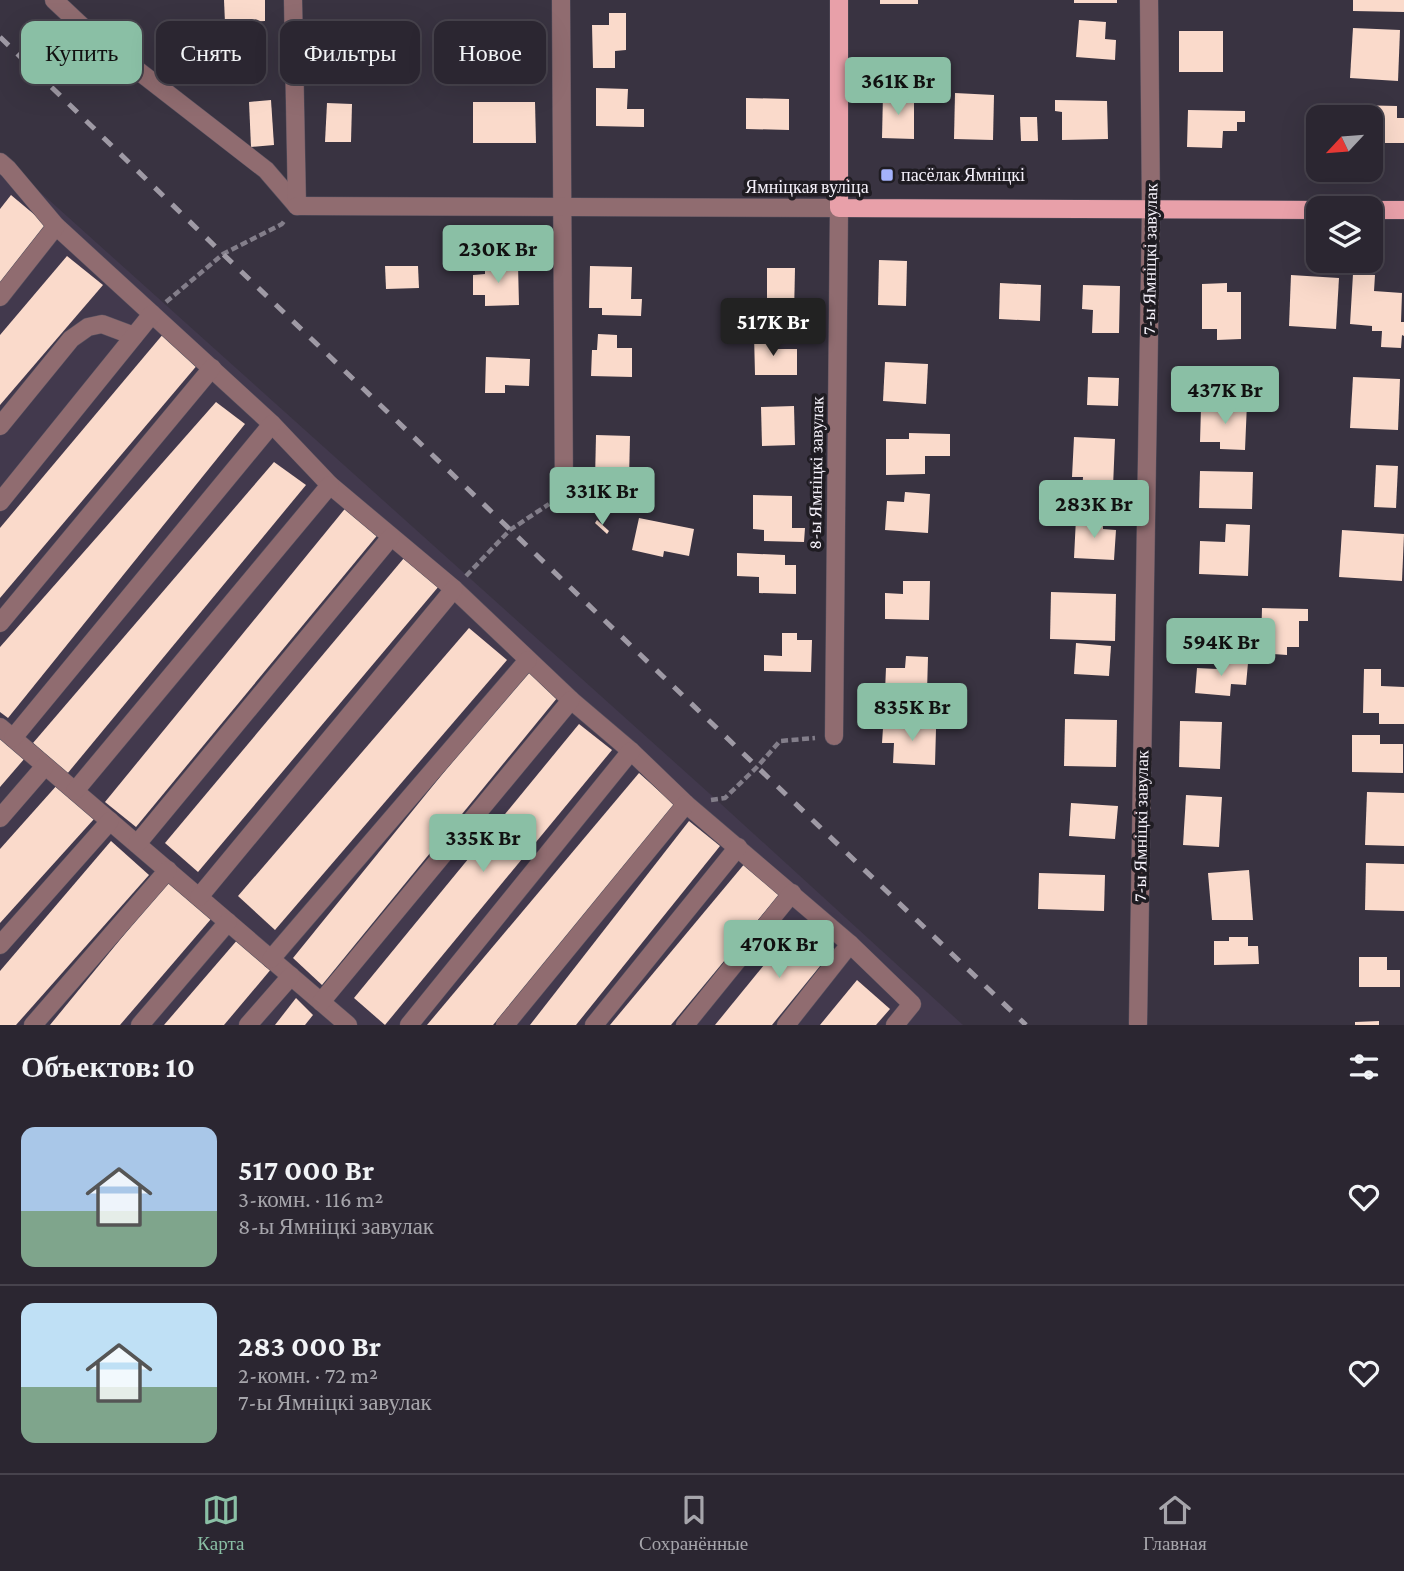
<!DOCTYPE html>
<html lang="ru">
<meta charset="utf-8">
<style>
body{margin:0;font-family:"Crimson Pro",serif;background:#332e39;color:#f1f3f6;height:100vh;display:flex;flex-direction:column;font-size:26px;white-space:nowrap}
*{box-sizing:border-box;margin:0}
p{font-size:23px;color:#a6a5ab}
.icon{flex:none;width:38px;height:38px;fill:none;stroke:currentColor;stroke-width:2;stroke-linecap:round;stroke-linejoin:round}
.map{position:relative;height:1025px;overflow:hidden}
.side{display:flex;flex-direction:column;background:#2b2631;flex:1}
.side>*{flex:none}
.top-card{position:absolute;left:21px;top:21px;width:700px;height:63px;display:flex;gap:14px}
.needle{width:46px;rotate:244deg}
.controls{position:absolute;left:1306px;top:105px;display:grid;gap:14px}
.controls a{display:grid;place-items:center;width:77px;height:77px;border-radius:14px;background:#2b2631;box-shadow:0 7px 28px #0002,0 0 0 2px #47434d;font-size:35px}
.price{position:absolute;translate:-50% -60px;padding:0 16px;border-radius:7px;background:#8abfa5;color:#111;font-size:23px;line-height:46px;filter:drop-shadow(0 2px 4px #0008)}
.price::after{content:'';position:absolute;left:50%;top:42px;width:21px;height:16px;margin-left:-10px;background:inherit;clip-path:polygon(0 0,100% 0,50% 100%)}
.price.selected{background:#222;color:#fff}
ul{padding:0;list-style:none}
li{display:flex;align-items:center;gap:21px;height:175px;padding:0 21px}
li+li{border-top:2px solid #47434d}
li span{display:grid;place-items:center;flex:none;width:196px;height:140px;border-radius:14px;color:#555}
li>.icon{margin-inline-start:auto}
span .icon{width:84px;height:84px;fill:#fffc;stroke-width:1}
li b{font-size:30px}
h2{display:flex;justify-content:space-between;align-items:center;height:84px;padding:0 21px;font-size:30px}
.pill{padding:0 24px;border-radius:14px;background:#2b2631;box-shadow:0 7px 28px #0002,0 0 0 2px #47434d;font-size:24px;line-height:63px}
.pill.selected{background:#8abfa5;color:#111}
.dock{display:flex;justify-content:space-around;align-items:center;height:98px;border-top:2px solid #47434d;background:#2b2631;font-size:19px;color:#a6a5ab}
.dock a{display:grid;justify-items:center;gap:4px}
.dock .selected{color:#8abfa5}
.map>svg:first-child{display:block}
</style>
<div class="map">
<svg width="1404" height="1025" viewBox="0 0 1404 1025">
<rect width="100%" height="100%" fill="#393341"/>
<!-- built -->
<path fill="#42394d" d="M0 156 720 803 963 1025H0Z"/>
<!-- building -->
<g fill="#fadacb">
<path d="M224 0H265V21L225 23Z"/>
<rect x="880" y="0" width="38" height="4"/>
<rect x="1074" y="0" width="43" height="3"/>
<path d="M1353 0H1404V12L1353 11Z"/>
<path d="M609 13H626V50L615 51V68H593L592 25H609Z"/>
<path d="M1079 20 1106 22 1105 39 1116 40 1115 60 1076 57Z"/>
<path d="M182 27H200L201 41 191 42 192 45H198V55L183 56Z"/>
<path d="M1353 28 1400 30 1398 81 1350 78Z"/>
<path d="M535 30 536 58 506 59 505 31Z"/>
<path d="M363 31 364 58H324V32Z"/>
<rect x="1179" y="31" width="44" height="41"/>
<rect x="232" y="43" width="29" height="27"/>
<path d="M596 88 628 89 627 109H644V127L596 126Z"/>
<path d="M955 93 994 95 993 140 954 139Z"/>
<path d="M883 94 914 95V139L882 138Z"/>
<path d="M746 98 789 99V130L746 129Z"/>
<path d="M271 100 274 145 251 147 249 102Z"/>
<path d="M1055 100 1107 101 1108 139 1062 140V112L1055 111Z"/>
<path d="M473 102H535L536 143H473Z"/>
<path d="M327 103 352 104 351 142H325Z"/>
<path d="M1353 105 1397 106V118H1404V143H1376V150H1370V117H1352Z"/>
<path d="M1188 110 1245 111V122H1237V131H1223L1222 148 1187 147Z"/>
<path d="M1020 117H1037L1038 141H1021Z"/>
<path d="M11 195 48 226 0 285V209Z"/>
<path d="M67 256 103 285 0 405V335Z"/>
<path d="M879 260 907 261 906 306 878 305Z"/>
<path d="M485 265H518L519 305 485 306V295H473V275L485 274Z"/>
<path d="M385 266H418L419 288 386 289Z"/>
<path d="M590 266 632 267 631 299H642L641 316 602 315V308H589Z"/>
<path d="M767 268H795L794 315H767Z"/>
<path d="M1353 274 1375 275 1374 291 1402 293 1401 322H1404V336L1402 335 1401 348 1381 347 1382 331H1372V326L1350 324Z"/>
<path d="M1291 275 1339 278 1336 329 1289 326Z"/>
<path d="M1000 283 1041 285 1040 321 999 319Z"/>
<path d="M1227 283V292H1241V339L1217 340V329H1202V284Z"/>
<path d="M1083 285 1120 286 1119 333H1092L1093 310 1082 309Z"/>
<path d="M164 333 199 363 0 598V528Z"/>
<path d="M598 334 617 335V348H632V377L591 376 592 350H597Z"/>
<path d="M754 334H772V349H797V375H755Z"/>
<path d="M486 357 530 359 529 386 505 385V393H485Z"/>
<path d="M885 362 928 364 926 404 883 401Z"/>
<path d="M1088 377 1119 378 1118 406 1087 405Z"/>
<path d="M1353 377 1400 379 1398 430 1350 428Z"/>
<path d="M216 402 245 424 8 718 0 712V647Z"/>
<path d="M1228 402 1247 403 1245 450 1220 449V442H1200L1201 408 1227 409Z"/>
<path d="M794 406 795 445 762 446 761 407Z"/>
<path d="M909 433 950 434V456H925V474L886 475V439H909Z"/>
<path d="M596 435 630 436 629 480H595Z"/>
<path d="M1074 437 1115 439 1113 487H1099L1098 495 1082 494 1083 477H1072Z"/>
<path d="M274 462 306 485 67 774 33 743Z"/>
<path d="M1376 465 1398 466 1396 508 1374 507Z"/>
<path d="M1200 471 1253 472 1252 509 1199 508Z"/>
<path d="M905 492 930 494 928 533 885 530 887 501 904 502Z"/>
<path d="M753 495 792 496V528H805L804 542 764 541V530L753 529Z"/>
<path d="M348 505 380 532 136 827 105 802Z"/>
<path d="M639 518 694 529 689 556 664 551 663 557 632 550Z"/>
<path d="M1076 518 1103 519V529L1116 530 1114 560 1074 558Z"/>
<path d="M597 520 609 531 607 534 595 523Z"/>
<path d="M1226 524 1250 525 1248 576 1199 574 1200 541 1225 542Z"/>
<path d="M1342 530 1404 534 1402 581 1339 577Z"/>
<path d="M737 553 785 555V565H796V594L759 593V577L737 576Z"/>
<path d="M404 558 439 586 198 872 165 843Z"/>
<path d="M903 581H930L929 620 885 619V593L903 594Z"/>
<path d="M1051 592 1116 594 1115 641 1050 639Z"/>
<path d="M1262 608 1308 609V621H1299V647H1287V655L1273 654V645H1261Z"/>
<path d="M469 628 507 660 275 930 238 896Z"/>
<path d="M782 633H797V640H812L811 672 764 671V655L782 656Z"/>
<path d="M1076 643 1111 646 1109 676 1074 674Z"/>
<path d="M906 656 928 657 927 692 885 691 886 668H905Z"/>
<path d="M1218 660 1248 663 1246 685 1231 684 1230 696 1195 693 1197 668 1217 669Z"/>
<path d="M530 666 562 692 322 985 293 958Z"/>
<path d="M1364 669H1381V686L1404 687V724H1379V713H1363Z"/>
<path d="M1065 719 1117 720 1116 767 1064 766Z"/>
<path d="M1180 721 1222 722 1220 769 1179 767Z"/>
<path d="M896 722 927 723 926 729H936L935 765 893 763 894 743H882L883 728 896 729Z"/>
<path d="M579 724 612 750 385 1025 354 998Z"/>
<path d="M1352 735H1380V744H1403V773L1352 772Z"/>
<path d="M0 736 25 758 0 787Z"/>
<path d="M639 773 677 807 493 1025H427Z"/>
<path d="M58 784 94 819 0 923V849Z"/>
<path d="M1367 792 1404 793V846L1365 845Z"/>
<path d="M1186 795 1222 797 1219 847 1183 845Z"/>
<path d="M1071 803 1118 806 1115 839 1069 836Z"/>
<path d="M689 821 720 846 576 1025H530Z"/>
<path d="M111 841 149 875 16 1025H0V971Z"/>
<path d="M746 862 784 889 671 1025H610Z"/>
<path d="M1366 863 1404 864V911L1365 910Z"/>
<path d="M1249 870 1253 920H1212L1208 873Z"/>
<path d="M1039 873 1105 875 1104 911 1038 909Z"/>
<path d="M169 880 211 919 120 1025H50Z"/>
<path d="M800 921 834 949 772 1025H715Z"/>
<path d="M1229 937H1248V946H1258L1259 964 1214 965V941H1229Z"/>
<path d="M239 938 272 968 224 1025H164Z"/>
<path d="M1359 957H1387V970H1400V987H1359Z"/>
<path d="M857 980 890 1009 876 1025H820Z"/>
<path d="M296 998 313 1015 305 1025H275Z"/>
<path d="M1379 1021V1025H1355V1022Z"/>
</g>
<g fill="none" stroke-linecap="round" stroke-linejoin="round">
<!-- minor casing -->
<g stroke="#57515f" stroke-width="19">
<g id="minor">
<path d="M54 0 87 31 266 170 297 206"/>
<path d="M293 0 297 206"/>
<path d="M561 0 564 494"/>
<path d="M0 162 8 169 56 226 272 424 330 485 454 589 571 700 631 751 686 804 850 944 912 1004 895 1025"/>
<path d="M297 206 839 208 834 736"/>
<path d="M0 297 56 226"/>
<path d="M0 426 71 339 88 327 102 324 134 336"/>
<path d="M0 502 152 314"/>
<path d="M0 623 212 368"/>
<path d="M0 727 348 1025"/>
<path d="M13 738 272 424"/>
<path d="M75 791 330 485"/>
<path d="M0 818 45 766"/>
<path d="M137 844 391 537"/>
<path d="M199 897 454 589"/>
<path d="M0 945 110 821"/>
<path d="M271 959 528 660"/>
<path d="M321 1002 571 700"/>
<path d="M1138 1023 1151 209 1149 0"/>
<path d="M33 1025 168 870"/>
<path d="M140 1025 228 922"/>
<path d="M248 1025 291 976"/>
<path d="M409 1025 631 751"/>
<path d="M505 1025 686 804"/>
<path d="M594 1025 738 847"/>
<path d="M685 1025 792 893"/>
<path d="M786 1025 850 944"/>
</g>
</g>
<!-- major casing -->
<g stroke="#57515f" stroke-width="19">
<g id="major">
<path d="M839 0V208L1318 210"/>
<path d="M1370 210H1404"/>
</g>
</g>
<!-- path -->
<g stroke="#837e8a" stroke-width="4.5" stroke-dasharray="7 3.5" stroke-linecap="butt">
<path d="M166 302 223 254 282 224 285 220"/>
<path d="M466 576 510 530 549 504"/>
<path d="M711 800 725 798 757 767 780 741 815 738"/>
</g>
<!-- minor -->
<use href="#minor" stroke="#906c70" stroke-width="18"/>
<!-- major -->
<use href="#major" stroke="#e8a0a9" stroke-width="18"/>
<!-- rail -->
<path stroke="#9f9aa5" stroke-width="5" stroke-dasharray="12 12" stroke-linecap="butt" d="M0 37 223 254 1026 1025"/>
</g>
<!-- markers -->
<rect fill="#a4b2fc" stroke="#1f1c22" stroke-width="2.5" x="880" y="168" width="14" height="14" rx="3.5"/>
<g text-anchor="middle" stroke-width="7" stroke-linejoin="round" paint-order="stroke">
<!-- poi labels -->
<g font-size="18" fill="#f5f1fa" stroke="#1f1c22" text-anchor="start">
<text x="901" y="181">пасёлак Ямніцкі</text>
</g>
<!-- street labels -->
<g font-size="18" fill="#f5f1fa" stroke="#1f1c22">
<text x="807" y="193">Ямніцкая вуліца</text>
<text transform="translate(1150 259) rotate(-89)" y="6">7-ы Ямніцкі завулак</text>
<text transform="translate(816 473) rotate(-89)" y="6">8-ы Ямніцкі завулак</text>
<text transform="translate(1141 826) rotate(-89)" y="6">7-ы Ямніцкі завулак</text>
</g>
</g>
</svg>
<div class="controls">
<a><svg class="needle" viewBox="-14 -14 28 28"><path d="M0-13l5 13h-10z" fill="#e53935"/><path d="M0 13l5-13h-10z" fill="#a6a5ab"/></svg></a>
<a><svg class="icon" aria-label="layers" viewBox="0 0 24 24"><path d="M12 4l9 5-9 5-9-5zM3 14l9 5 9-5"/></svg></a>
</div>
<b class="price" style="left:898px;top:117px">361K Br</b>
<b class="price" style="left:498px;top:285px">230K Br</b>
<b class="price selected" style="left:773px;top:358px">517K Br</b>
<b class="price" style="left:1225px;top:426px">437K Br</b>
<b class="price" style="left:602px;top:527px">331K Br</b>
<b class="price" style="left:1094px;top:540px">283K Br</b>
<b class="price" style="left:1221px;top:678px">594K Br</b>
<b class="price" style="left:912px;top:743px">835K Br</b>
<b class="price" style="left:483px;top:874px">335K Br</b>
<b class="price" style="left:779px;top:980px">470K Br</b>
<div class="top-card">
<a class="pill selected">Купить</a>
<a class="pill">Снять</a>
<a class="pill">Фильтры</a>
<a class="pill">Новое</a>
</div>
</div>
<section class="side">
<h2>Объектов: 10<svg class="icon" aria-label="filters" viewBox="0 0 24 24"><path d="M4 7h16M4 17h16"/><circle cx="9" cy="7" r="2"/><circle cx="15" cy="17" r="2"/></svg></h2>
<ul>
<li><span style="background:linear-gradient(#a9c7e8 60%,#7fa58c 0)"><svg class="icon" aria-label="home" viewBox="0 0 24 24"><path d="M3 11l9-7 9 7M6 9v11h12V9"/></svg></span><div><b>517 000 Br</b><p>3-комн. · 116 m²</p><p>8-ы Ямніцкі завулак</p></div><svg class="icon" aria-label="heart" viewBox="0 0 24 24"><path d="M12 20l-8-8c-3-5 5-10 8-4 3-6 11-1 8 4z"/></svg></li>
<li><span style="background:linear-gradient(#bfe0f5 60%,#7fa58c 0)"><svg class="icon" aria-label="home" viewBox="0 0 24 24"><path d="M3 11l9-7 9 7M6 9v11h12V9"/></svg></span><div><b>283 000 Br</b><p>2-комн. · 72 m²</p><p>7-ы Ямніцкі завулак</p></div><svg class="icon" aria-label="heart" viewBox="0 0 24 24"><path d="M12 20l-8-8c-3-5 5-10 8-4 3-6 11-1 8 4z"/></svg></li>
</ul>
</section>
<nav class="dock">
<a class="selected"><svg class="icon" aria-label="map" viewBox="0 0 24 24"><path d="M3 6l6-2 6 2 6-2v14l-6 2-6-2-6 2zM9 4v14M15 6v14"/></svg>Карта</a>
<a><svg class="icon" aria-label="saved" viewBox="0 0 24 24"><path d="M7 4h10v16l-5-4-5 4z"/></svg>Сохранённые</a>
<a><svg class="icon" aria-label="home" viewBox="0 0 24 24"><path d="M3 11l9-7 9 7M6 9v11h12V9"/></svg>Главная</a>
</nav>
